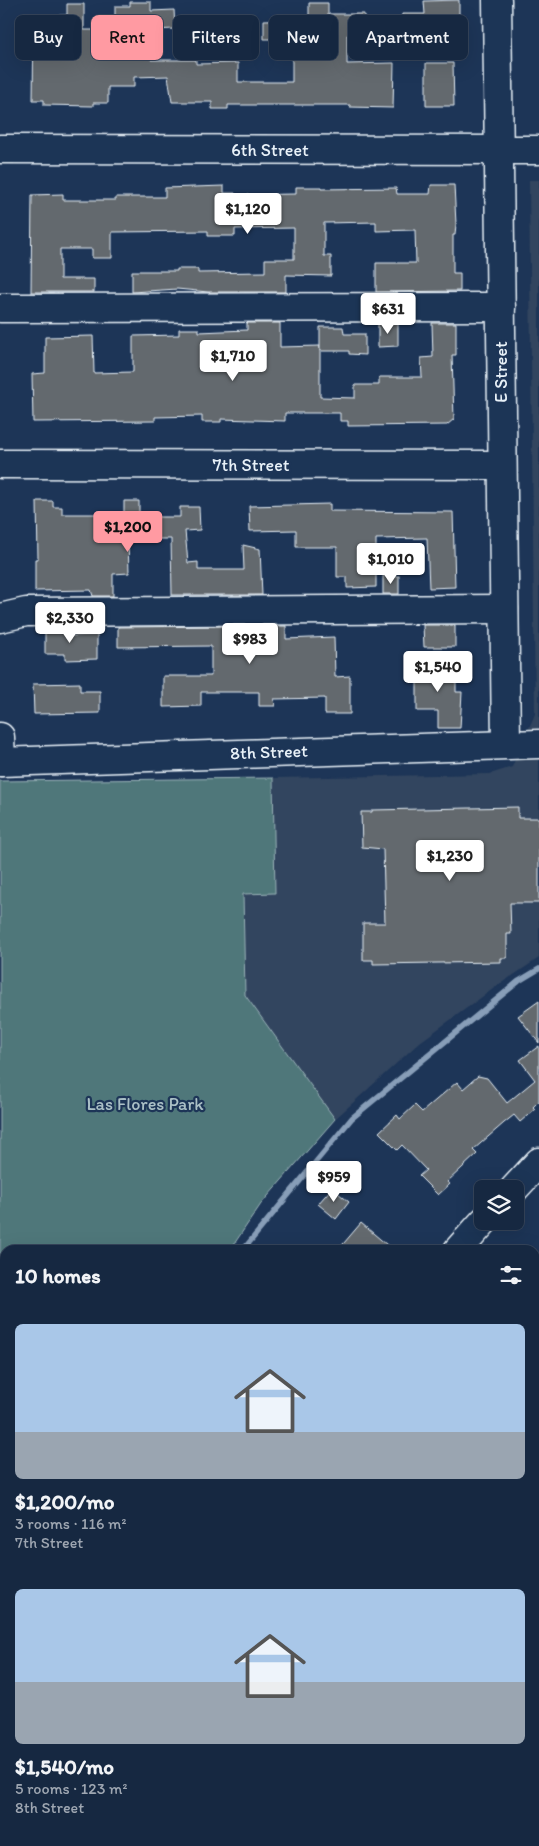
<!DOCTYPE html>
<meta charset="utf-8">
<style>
body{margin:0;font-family:Itim,sans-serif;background:#23344c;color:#f1f3f6;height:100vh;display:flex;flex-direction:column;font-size:19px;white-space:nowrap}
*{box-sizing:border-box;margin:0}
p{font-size:16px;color:#9ea6b1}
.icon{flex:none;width:28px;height:28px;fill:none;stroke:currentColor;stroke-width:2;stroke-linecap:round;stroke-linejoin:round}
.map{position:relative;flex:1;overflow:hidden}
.panel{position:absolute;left:0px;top:1245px;width:540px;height:601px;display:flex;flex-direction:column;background:#162841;border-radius:15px 15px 0 0;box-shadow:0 5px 20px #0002,0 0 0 1px #35445a}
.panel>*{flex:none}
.hud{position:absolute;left:15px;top:15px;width:510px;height:45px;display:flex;gap:10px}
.fabs{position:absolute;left:474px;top:1180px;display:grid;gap:10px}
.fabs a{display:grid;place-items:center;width:50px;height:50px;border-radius:8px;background:#162841;box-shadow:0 5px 20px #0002,0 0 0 1px #35445a;font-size:25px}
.price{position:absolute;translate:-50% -42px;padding:0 11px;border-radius:5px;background:#fff;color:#222;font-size:16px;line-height:32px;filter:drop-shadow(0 1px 2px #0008)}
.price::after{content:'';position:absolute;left:50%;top:30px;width:15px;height:11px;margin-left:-8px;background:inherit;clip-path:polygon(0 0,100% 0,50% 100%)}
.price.current{background:#ff9aa2;color:#111}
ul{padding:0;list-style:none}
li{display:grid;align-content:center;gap:10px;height:265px;padding:0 15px}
li span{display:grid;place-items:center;height:155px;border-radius:8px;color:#555}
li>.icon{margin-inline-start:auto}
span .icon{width:90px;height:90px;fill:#fffc;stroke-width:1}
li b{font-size:21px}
h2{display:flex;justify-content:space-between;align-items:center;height:60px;padding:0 15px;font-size:21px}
.chip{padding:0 18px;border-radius:8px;background:#162841;box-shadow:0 5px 20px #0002,0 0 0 1px #35445a;font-size:18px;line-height:45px}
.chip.current{background:#ff9aa2;color:#111}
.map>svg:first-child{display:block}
</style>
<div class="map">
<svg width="539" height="1846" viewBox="0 0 539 1846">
<rect width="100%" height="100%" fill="#1d3557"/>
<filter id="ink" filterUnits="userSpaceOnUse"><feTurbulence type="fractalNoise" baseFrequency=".02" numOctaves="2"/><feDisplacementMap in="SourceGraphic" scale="10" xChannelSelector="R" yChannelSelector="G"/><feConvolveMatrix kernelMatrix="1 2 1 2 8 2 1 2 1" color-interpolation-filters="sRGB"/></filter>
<g filter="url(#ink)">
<!-- built -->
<g fill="#32455e">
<path d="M529 180H539V958L497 986 420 1042 335 1119 245 995 243 894 275 892 273 778 490 774 512 767 535 714Z"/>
<path d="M539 1353V1846H321L322 1841H535V1356Z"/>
</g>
<!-- green -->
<g fill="#4f777a" stroke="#9cb4b9">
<path d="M273 778 275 893 243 894 245 995 335 1119 261 1204 230 1250H5V1831L4 1846H0V781Z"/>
<rect x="47" y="1841" width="111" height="5"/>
</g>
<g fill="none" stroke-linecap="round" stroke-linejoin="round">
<!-- stream -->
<g stroke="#889eb8" stroke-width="5.5">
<path d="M243 1250 352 1118 519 981 539 969"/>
<path d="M26 1846V1841"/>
</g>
</g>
<!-- building -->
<g fill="#63696e" stroke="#e8f1f8">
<path d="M459 0V17L453 18 454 27H449L447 34H400L402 14H425L424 1Z"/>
<path d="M130 2H151V11L174 10 175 29 151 30V60H196V64L238 63V82H292V39H264V20L309 19V3H328V14H364V35H347V64L394 63 393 108 350 107V105H228V109H212V102H172L168 76 134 77V87H108V103H93V106L44 105V100H33L34 16 67 15V4H84V30H115V6H130Z"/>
<path d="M426 63H453L454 106H426Z"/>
<path d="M431 185H454L456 224 455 235H453V273H460V291L376 292V263H416L415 230 376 231V222L324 223V256H331V276L286 275V292H208L177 289 132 292V271H177V269H198V273L265 272V259H294V228L235 229V236H208V231L112 232V258H92V249H60V279H94V292H31L32 195 63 194V200H116V197H165V188L224 186V193H235V195L296 194V187H321V189L396 188 397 194H430Z"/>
<path d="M247 323H280V347L320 346V397L355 398V385H379V377H422L421 358 433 357 432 323H456V355H452L454 419 447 425 348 426V421H340V413H285V421L221 419V422H202V416L155 417V421L33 422 32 374 45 373V337L93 336 94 373 133 372V336L179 335V329H199V332L247 330Z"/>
<path d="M378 323H398V346L378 347Z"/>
<path d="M320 327H343L344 334H365V355L349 354V351H320Z"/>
<path d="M37 501H53V507H62V514H124V501H139V517H180V507H199L200 530 185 531 188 563 198 562V570H244L243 545 260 549 262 595H172L171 539H128L129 573 113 574V596H93L91 590 35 591V559H38Z"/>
<path d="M330 504V511L453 512 455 587 429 588 427 538 376 539V587L347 588V577H337V547H296V530L250 531 249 506Z"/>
<rect x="383" y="576" width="16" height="18"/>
<path d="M423 625H455V647H424Z"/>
<path d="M224 626V634L254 633V626H286V639L334 637 335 677 350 676V714H325V698L274 699 275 706H259V692H201V706L163 707V676H211V646L118 647V627Z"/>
<path d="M69 627V636L97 635V659L65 660V654H45V628Z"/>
<path d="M437 654V681L456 680V692H462L460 728H438V711H417V655Z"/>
<path d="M80 683V691H100V713L34 714 33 684Z"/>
<path d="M518 807V818H539V903H510L511 934H507V958H501V962L373 964V960H363V923H385L383 849 362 847 361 812H372V810Z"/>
<path d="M539 1001V1043L518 1016Z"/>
<path d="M539 1046V1101L533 1107 535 1109 520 1122 514 1115 504 1123 473 1150 477 1154 447 1182 450 1184 438 1195 419 1176 426 1170 402 1145 397 1150 379 1132 397 1115 400 1119 415 1105 422 1112 457 1082 463 1089 478 1076 487 1078 507 1103 535 1080 520 1060Z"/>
<path d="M332 1188 349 1202 336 1219 318 1204Z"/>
<path d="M361 1223 393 1250H338Z"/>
</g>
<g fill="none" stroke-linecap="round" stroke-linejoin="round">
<!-- minor casing -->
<g stroke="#e8f1f8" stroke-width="31">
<g id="minor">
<path d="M497 0 506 744"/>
<path d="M0 149 539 150"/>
<path d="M0 308 501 307"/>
<path d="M0 464 501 465"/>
<path d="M0 618 26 612 504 609"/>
<path d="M0 737 1 762"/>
<path d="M0 762 539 744"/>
<path d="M514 1189 539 1162"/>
<path d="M458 1250 484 1221"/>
<path d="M535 1382 539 1378"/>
<path d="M265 1841 313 1846"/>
</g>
</g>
<!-- minor -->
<use href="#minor" stroke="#1d3557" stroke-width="28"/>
</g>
</g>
<g text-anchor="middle" stroke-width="4.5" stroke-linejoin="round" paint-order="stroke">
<!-- street labels -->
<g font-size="18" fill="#e8f1f8" stroke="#1d3557">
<text x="270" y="156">6th Street</text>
<text transform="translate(501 372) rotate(-90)" y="6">E Street</text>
<text x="251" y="471">7th Street</text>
<text transform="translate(269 752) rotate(-2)" y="6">8th Street</text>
</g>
<!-- park labels -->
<g font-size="18" fill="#abc0c6" stroke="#1d3557">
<text x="145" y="1110">Las Flores Park</text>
</g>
</g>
</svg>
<div class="fabs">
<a><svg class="icon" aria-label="layers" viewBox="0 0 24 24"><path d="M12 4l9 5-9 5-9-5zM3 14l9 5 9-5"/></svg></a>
</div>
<b class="price" style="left:248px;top:235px">$1,120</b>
<b class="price" style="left:388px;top:335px">$631</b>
<b class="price" style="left:233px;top:382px">$1,710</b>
<b class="price current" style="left:128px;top:553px">$1,200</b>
<b class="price" style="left:391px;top:585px">$1,010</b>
<b class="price" style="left:70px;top:644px">$2,330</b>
<b class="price" style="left:250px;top:665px">$983</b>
<b class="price" style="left:438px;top:693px">$1,540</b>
<b class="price" style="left:450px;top:882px">$1,230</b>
<b class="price" style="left:334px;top:1203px">$959</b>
<div class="hud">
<a class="chip">Buy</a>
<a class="chip current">Rent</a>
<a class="chip">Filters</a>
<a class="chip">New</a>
<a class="chip">Apartment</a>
</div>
<section class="panel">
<h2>10 homes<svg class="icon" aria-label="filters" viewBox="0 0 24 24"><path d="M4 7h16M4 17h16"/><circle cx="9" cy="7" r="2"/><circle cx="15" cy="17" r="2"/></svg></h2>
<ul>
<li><span style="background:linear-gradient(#a9c7e8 70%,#9aa5b1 0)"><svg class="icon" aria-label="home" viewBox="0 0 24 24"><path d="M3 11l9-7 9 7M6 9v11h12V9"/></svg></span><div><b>$1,200/mo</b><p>3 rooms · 116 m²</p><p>7th Street</p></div></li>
<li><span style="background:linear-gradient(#a9c7e8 60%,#9aa5b1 0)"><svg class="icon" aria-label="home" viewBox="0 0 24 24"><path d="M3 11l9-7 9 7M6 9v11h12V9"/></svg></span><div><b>$1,540/mo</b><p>5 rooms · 123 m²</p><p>8th Street</p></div></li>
</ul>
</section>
</div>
